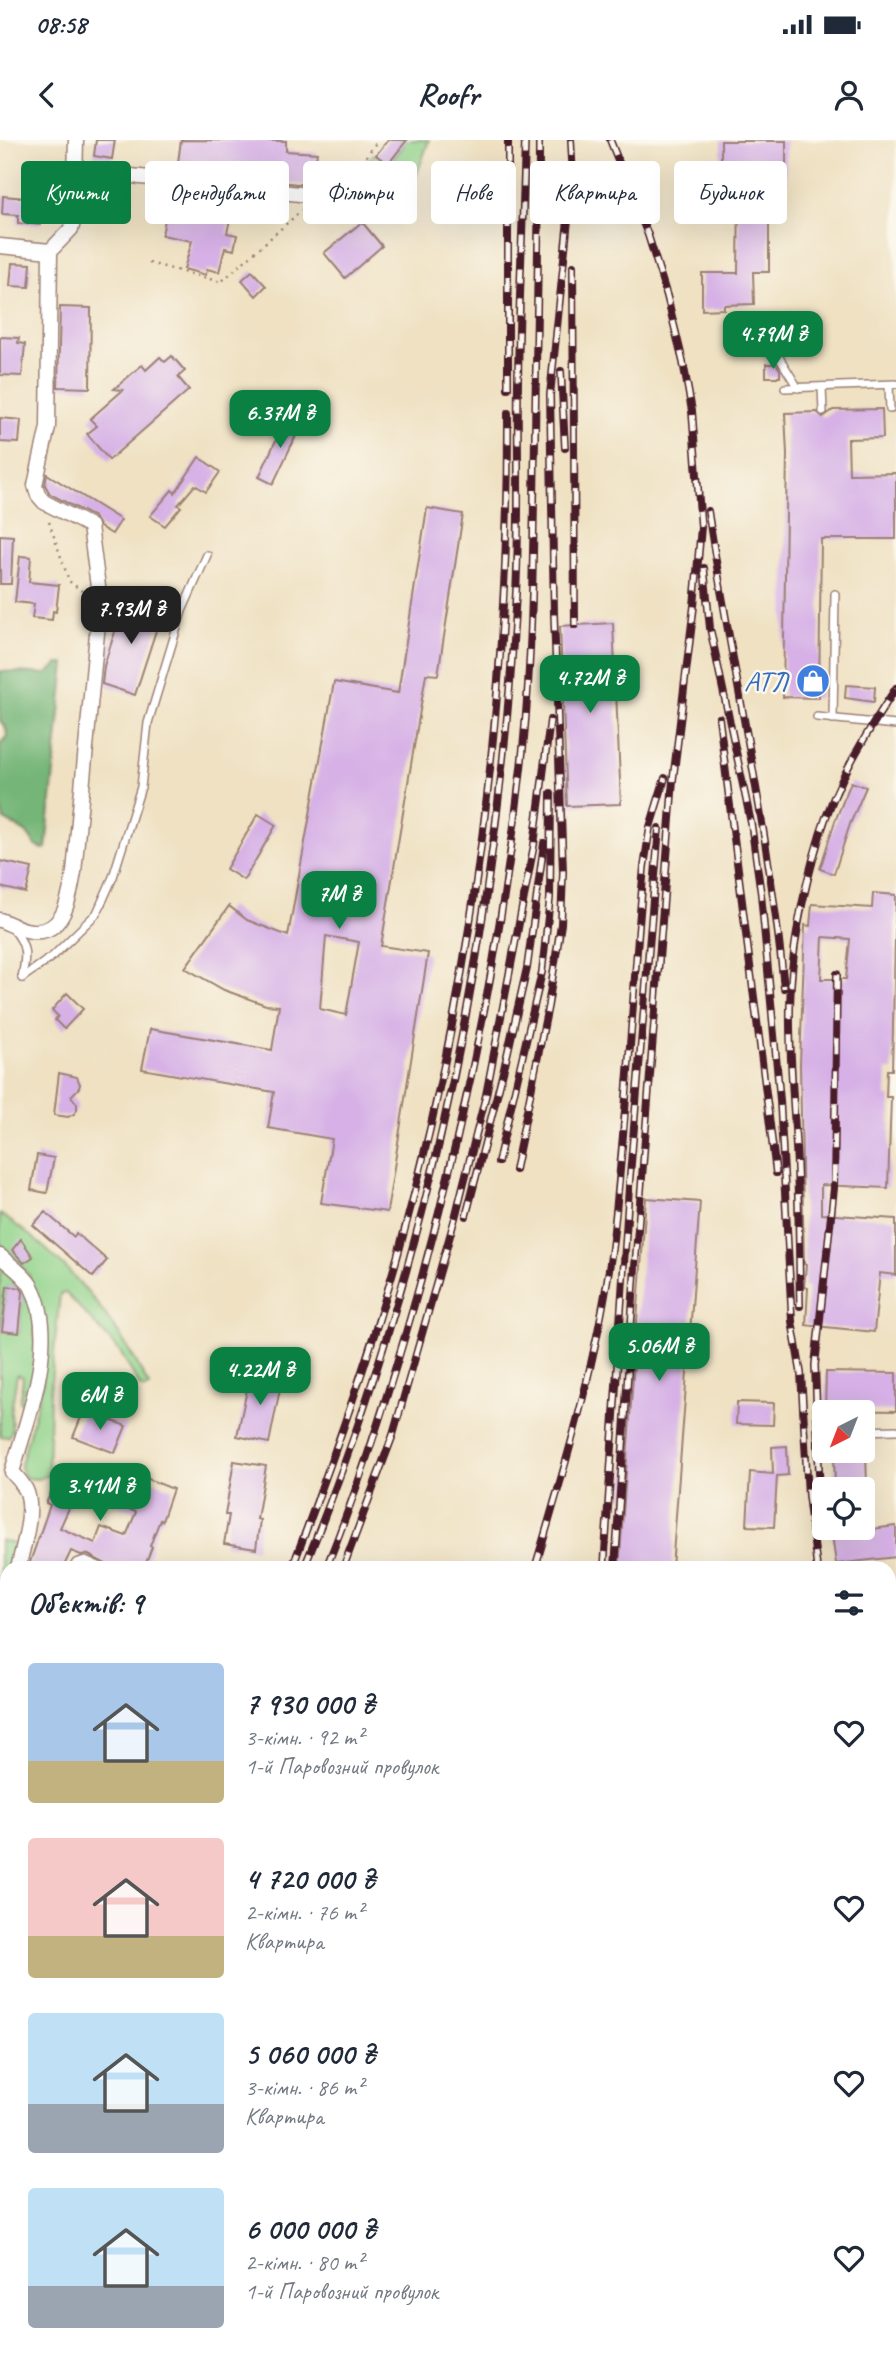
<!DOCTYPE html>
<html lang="uk">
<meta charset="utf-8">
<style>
body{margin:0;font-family:Caveat,sans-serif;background:#f6f6f7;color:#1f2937;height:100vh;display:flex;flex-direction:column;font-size:26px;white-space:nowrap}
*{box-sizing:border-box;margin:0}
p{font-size:23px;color:#747a83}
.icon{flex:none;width:38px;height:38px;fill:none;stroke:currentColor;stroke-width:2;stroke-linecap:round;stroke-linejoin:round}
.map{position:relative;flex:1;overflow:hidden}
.side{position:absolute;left:0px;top:1421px;width:896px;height:798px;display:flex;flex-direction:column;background:#fff;border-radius:21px 21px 0 0;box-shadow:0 7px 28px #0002}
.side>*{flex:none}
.banner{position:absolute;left:21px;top:21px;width:854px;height:63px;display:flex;gap:14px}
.needle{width:46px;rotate:222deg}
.buttons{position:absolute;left:812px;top:1260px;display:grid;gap:14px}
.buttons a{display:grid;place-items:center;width:63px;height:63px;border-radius:7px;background:#fff;box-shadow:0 7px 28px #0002;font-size:35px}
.price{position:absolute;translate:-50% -60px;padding:0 16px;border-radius:14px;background:#0b8043;color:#fff;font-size:23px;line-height:46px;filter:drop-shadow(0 2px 4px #0008)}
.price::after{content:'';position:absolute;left:50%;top:42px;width:21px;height:16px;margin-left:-10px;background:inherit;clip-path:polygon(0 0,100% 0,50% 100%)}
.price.on{background:#222;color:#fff}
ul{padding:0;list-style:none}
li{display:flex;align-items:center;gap:21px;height:175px;padding:0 28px}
li span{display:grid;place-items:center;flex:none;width:196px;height:140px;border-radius:7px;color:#555}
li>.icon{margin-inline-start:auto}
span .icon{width:84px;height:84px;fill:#fffc;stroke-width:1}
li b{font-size:30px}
h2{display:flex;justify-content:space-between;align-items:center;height:84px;padding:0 28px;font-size:30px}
.pill{padding:0 24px;border-radius:7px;background:#fff;box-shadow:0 7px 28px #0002;font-size:24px;line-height:63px}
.pill.on{background:#0b8043;color:#fff}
.status{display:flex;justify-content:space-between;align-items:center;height:49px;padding:0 35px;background:#fff;direction:ltr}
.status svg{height:19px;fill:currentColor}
header{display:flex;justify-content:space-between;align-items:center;height:91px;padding:0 28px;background:#fff;font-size:32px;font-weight:700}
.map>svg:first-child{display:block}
</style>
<div class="status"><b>08:58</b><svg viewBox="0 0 49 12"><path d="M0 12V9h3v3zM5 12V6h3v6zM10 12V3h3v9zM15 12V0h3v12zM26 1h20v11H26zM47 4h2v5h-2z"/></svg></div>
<header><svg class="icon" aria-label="back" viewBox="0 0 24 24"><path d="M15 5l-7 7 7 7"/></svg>Roofr<svg class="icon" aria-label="person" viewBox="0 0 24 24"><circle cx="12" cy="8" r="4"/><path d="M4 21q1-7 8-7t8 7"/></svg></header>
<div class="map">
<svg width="896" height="2219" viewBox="0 0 896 2219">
<rect width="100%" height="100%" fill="#fbf7ec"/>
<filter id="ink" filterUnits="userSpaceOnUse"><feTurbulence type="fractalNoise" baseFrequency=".0143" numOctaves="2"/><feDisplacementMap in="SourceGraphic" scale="14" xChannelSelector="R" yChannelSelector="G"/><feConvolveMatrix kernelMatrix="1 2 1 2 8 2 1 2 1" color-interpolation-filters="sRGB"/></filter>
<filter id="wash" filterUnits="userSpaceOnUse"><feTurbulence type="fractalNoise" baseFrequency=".00686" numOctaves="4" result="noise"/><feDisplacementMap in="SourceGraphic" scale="28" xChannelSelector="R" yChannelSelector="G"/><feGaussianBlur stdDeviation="1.57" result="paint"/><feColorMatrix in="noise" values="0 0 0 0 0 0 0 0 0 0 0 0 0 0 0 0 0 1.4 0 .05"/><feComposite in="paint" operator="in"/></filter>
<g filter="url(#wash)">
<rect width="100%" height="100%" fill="#efe1c2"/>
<!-- green -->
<g fill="#92d38b" stroke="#6e795b" stroke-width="2" fill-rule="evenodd">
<path d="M399 0H429L410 54 367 33V21L374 14 389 24 404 5Z"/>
<path d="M0 1074C65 1116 115 1178 149 1246L144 1249 140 1246 119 1210 66 1153 60 1154 50 1253 48 1335 38 1339 26 1338 20 1328 43 1242 29 1135 0 1103Z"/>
<path d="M0 1125 25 1147 31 1160 34 1177 36 1230 25 1264 20 1262 23 1237 17 1235 11 1272 12 1291 8 1297 0 1296ZM7 1147 23 1148 19 1193 2 1191Z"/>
<path d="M0 1400 21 1406 12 1428H7V1441L0 1457Z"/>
</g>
<!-- forest -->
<path fill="#75b577" stroke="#606a51" stroke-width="2" d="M58 524H65L46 708 43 709 36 706 26 692 4 680 0 667V605L7 596 6 588 0 581V531L47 534Z"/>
<g id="blocks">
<!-- building -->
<g fill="#d6b0e6" fill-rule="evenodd">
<path d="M96 0H115L112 19 94 16Z"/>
<path d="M181 0 286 1V11L317 13 316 19H321L320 37 315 46 262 40 263 31 198 24 197 33 177 30Z"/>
<path d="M388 0H407L388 24 376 15Z"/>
<path d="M721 1H786V47H769V132H753L754 164 724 165V169L702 170V133H738L739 47 721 46Z"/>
<path d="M170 54 233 66 227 93 237 95 234 110 225 108 219 132 207 129 206 135 184 129 192 101 162 95Z"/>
<path d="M3 56 37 59V63H41L40 85 18 83V75L2 74Z"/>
<path d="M246 58 270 61 269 70 245 68Z"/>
<path d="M362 82 382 106 345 138 324 113Z"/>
<path d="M12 123 31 124 29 147 10 146Z"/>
<path d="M252 131 266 146 256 156 242 140Z"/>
<path d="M60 167 91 168 90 248 58 247Z"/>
<path d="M0 197 19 198 18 203 25 204 22 236 0 235Z"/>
<path d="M172 216 185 231 178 237 189 250 109 320 87 294 97 286 90 279 123 250 114 249 142 225 146 230 160 217 165 222Z"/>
<path d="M766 224H776L780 230V237H766Z"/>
<path d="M882 269 883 298 848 299 849 334 896 333V399H821L819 558 783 557 787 314 785 273 817 272 823 277 833 270Z"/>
<path d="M287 276 302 283 273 344 259 337Z"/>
<path d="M0 278 21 280 19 303 0 302Z"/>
<path d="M199 317 220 332 206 352 195 345 178 365 181 367 165 386 150 376 172 350 175 353Z"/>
<path d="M47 334 121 380 112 394 100 387 94 377 50 354 45 345Z"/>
<path d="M427 368 463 374 438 535 426 534 381 806 428 813 387 1072 321 1063 332 999 268 988 274 952 142 929 150 889 272 910 279 866 266 865 224 850 185 828 229 766 247 780 288 796 334 542 398 553ZM326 796 359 802 346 875 320 869Z"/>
<path d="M0 395 13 396 11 444H0Z"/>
<path d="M20 416 31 417 29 442 59 445 56 472 53 471 52 480 32 478 34 464 15 462Z"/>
<path d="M126 457 163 469 135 555 102 544 104 526Z"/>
<path d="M613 483 621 664 567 666 560 486Z"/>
<path d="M846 545 875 547 874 562 845 558Z"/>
<path d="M851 642 866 647 850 684 834 734 820 729 835 681Z"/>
<path d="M258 674 276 685 244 740 226 729Z"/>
<path d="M0 721 32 728 26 753 0 747Z"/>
<path d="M873 753 896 755 892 930H887L886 957H891L888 1048 821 1045V1074L896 1079V1135L880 1133 874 1192 806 1185 808 1148 804 1147 806 1125 804 1124 800 925 805 785 810 786 812 764 872 768ZM823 797 850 799 846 839H821Z"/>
<path d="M67 853 83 869 64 889 55 880 58 876 52 870Z"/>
<path d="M59 933 77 937 80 944 79 948 71 956 77 964V970L74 974 68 977 54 975Z"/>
<path d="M37 1015 54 1018 47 1053 31 1050Z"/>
<path d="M646 1058 700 1062 672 1428H619Z"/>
<path d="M45 1072 74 1097 76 1093 107 1120 93 1137 33 1085Z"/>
<path d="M21 1099 33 1117 24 1123 12 1110Z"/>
<path d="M7 1146 21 1148 23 1152 19 1193 2 1191Z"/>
<path d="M251 1231 282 1239 269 1303 237 1296Z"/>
<path d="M826 1232 896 1233V1271L825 1270Z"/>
<path d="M737 1262 774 1263 773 1285 736 1284Z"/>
<path d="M84 1270 126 1286 115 1313 73 1297Z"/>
<path d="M787 1306 788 1335 777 1336 774 1387 747 1386 750 1332 773 1334 772 1307Z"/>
<path d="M834 1311H866L867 1349H835Z"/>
<path d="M234 1321 266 1326 257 1379 260 1380 256 1409 224 1404 229 1375H225Z"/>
<path d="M65 1329 132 1356 141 1336 173 1349 162 1381 160 1380 150 1406 152 1407 144 1428H113L87 1414 81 1415 71 1411 63 1428H28L50 1365 46 1363 52 1350 57 1352ZM77 1350 136 1372 126 1396 101 1387 95 1403 60 1388Z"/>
<path d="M896 1386V1417L836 1424 832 1394Z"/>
</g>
</g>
</g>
<g filter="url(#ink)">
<use href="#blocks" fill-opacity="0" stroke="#9c8076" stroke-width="2"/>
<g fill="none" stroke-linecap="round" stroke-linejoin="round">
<!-- lane casing -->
<g stroke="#9c8076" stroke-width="10">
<g id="lane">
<path d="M774 209 798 248"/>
<path d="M889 245 890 269"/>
<path d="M822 247 823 271"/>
<path d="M785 248 896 244"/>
<path d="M817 577 896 585"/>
<path d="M833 579 835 454"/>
<path d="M13 789C28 806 26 817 22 838"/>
<path d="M22 838 53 816 97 773 113 737 141 647 148 583 182 471 207 415"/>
<path d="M863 1291 896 1290"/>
<path d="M73 1428 76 1423 85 1420 103 1428"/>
<path d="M0 1512 7 1513"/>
<path d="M0 1848 7 1858"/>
<path d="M17 2219 20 2212"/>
<path d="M464 2219 471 2212"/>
<path d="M620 2219V2212"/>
</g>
</g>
<!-- street casing -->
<g stroke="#9c8076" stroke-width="17">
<g id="street">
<path d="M75 30 318 56"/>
<path d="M0 106 50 111"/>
<path d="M0 780C8 783 17 788 26 790 64 799 69 759 74 732L100 462 90 386 44 362 38 355 35 345 48 287 50 111 71 89 74 79 76 0"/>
<path d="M0 1116C10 1125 24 1134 31 1146 60 1199 27 1279 12 1332 17 1337 22 1343 26 1350 35 1370 23 1407 18 1428"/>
<path d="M0 1482 7 1461"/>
<path d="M889 2173 896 2172"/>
</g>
</g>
<!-- path -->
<g stroke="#9c8076" stroke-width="2.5" stroke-dasharray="2 5" stroke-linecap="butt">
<path d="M330 50 365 18 378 0"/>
<path d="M149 123 221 142 302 70"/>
<path d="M49 382 69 441 83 452"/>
<path d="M0 1936 7 1924"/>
<path d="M0 2156 7 2139"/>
</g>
<!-- lane -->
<use href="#lane" stroke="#fff" stroke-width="7"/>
<!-- street -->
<use href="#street" stroke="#fff" stroke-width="14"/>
<!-- rail casing -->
<g stroke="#4a1f2b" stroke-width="8">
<g id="rail">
<path d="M571 0 573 38"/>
<path d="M610 0 648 95 667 156 683 222 692 271 701 387 694 466 673 640 635 1127 615 1428"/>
<path d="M573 126 575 485"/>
<path d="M561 231 565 308"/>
<path d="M508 248V0"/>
<path d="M708 371C732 529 769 689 784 848"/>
<path d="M704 428 710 488 751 683 761 754 780 960 792 1181 801 1233 808 1355 817 1428"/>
<path d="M719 578 776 1033"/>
<path d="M498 1022 542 832 550 758 551 653"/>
<path d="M515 1030 548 866 561 784 563 732 554 474 550 255 573 31"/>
<path d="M466 1076 506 920 527 828 544 703"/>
<path d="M800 1166C799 1120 799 1074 797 1027 795 974 789 921 790 867 791 809 803 751 820 695 836 642 866 594 896 548"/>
<path d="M823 1393 820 1358 815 1225 834 1048 837 834"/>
<path d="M292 1428C332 1322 370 1216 400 1107 475 837 509 553 508 273"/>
<path d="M304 1428C431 1118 498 787 516 453 520 382 517 312 518 241 519 161 523 80 525 0"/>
<path d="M326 1428C362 1339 390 1249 416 1158 465 984 501 807 521 628 533 519 533 409 535 300 536 200 539 100 539 0"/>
<path d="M343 1428 393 1295 455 1078 486 955 534 705 550 580"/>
<path d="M535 1428C566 1323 598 1217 612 1108 627 982 632 854 644 727L650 687 665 638"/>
<path d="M604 1428 629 1047 659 688"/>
<path d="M889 1630 896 1645"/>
<path d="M889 1680 896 1695"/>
<path d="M889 1744 896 1774"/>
<path d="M0 1994 7 1983"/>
<path d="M0 2017 7 2006"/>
<path d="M0 2202 7 2185"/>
<path d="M560 2219V2212"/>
</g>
</g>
<!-- rail -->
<use href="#rail" stroke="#fbf7ec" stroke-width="5" stroke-dasharray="16" stroke-linecap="butt"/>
</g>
</g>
<!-- icons -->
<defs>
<g id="shop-disc" transform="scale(1.75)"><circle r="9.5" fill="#3f7fe0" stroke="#fbf7ec"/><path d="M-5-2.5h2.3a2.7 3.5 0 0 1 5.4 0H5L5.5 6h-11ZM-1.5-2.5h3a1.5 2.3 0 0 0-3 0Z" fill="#fff"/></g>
</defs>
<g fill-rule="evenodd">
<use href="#shop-disc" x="813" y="541"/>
</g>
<g text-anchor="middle" stroke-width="5" stroke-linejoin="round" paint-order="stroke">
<!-- shop labels -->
<g font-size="30" fill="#366cbe" stroke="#fbf7ec" text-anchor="end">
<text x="788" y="551">АТЛ</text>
</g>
</g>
</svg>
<div class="buttons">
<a><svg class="needle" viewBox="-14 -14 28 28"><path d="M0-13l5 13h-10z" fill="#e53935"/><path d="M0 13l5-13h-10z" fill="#747a83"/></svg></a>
<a><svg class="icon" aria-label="locate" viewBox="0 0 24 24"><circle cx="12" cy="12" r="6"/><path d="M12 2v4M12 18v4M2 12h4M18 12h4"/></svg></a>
</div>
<b class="price" style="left:773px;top:231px">4.79M ₴</b>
<b class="price" style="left:280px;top:310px">6.37M ₴</b>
<b class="price on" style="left:131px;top:506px">7.93M ₴</b>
<b class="price" style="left:590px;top:575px">4.72M ₴</b>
<b class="price" style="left:339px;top:791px">7M ₴</b>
<b class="price" style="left:659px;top:1243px">5.06M ₴</b>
<b class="price" style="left:260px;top:1267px">4.22M ₴</b>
<b class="price" style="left:100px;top:1292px">6M ₴</b>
<b class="price" style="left:100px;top:1383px">3.41M ₴</b>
<div class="banner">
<a class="pill on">Купити</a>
<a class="pill">Орендувати</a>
<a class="pill">Фільтри</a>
<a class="pill">Нове</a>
<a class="pill">Квартира</a>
<a class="pill">Будинок</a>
</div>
<section class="side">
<h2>Об’єктів: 9<svg class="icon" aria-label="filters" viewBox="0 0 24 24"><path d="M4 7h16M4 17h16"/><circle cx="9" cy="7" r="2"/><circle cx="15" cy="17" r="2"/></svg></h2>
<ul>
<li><span style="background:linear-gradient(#a9c7e8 70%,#c2b280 0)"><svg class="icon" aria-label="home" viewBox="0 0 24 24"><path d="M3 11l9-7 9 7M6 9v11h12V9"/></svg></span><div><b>7 930 000 ₴</b><p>3-кімн. · 92 m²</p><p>1-й Паровозний провулок</p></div><svg class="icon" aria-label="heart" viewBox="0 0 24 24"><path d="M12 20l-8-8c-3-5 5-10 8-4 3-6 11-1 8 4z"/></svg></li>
<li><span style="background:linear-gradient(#f6c9c9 70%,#c2b280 0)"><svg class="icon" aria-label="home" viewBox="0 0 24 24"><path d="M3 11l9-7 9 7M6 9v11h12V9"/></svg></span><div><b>4 720 000 ₴</b><p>2-кімн. · 76 m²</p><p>Квартира</p></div><svg class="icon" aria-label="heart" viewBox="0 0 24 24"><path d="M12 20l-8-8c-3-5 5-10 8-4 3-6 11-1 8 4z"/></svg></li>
<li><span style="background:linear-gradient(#bfe0f5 65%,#9aa5b1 0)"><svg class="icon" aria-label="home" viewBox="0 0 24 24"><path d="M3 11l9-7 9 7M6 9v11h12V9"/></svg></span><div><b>5 060 000 ₴</b><p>3-кімн. · 86 m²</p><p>Квартира</p></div><svg class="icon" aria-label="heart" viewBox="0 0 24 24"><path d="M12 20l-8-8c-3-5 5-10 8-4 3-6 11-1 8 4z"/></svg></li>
<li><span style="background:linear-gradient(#bfe0f5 70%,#9aa5b1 0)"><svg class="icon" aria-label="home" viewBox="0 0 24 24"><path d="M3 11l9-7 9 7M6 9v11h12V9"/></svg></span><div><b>6 000 000 ₴</b><p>2-кімн. · 80 m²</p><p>1-й Паровозний провулок</p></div><svg class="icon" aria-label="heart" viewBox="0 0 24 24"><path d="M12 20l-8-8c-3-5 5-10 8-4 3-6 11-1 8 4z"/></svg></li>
</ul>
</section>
</div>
